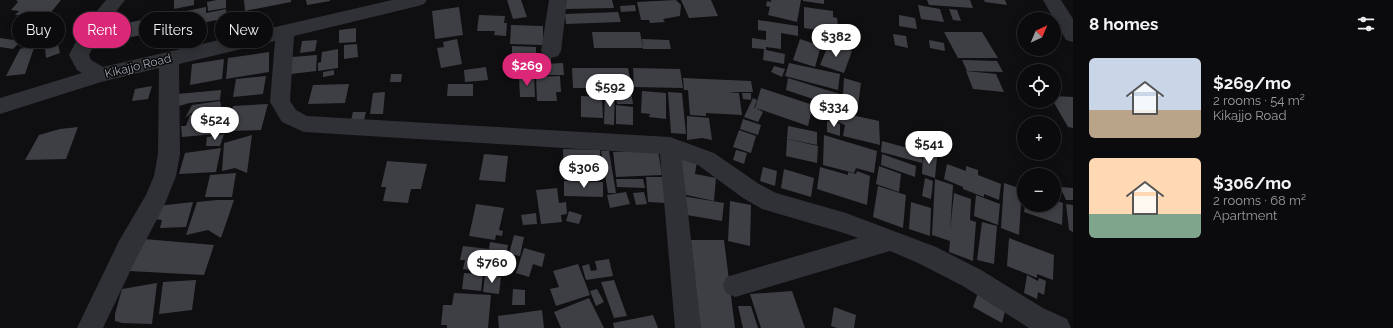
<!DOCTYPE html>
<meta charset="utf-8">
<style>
body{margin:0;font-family:Raleway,sans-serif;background:#19191b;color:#f1f3f6;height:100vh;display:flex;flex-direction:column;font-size:15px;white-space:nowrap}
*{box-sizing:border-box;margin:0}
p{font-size:13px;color:#9a9b9d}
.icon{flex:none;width:22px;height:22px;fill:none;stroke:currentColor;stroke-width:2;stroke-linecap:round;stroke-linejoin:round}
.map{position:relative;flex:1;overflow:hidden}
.side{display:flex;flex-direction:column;background:#0b0b0d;width:320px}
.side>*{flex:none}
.hud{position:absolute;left:12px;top:12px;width:380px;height:36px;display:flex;gap:8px}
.needle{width:26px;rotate:44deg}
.controls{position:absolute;left:1017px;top:12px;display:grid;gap:8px}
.controls a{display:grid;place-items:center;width:44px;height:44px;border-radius:50%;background:#0b0b0d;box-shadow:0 2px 10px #0003,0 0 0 1px #2b2b2e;font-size:20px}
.price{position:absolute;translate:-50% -34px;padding:0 9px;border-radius:14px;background:#fff;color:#222;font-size:13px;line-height:26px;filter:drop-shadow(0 1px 2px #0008)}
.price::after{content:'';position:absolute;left:50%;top:24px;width:12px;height:9px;margin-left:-6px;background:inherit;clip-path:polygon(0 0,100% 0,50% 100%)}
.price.current{background:#db2777;color:#fff}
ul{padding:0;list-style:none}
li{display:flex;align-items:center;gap:12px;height:100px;padding:0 16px}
li span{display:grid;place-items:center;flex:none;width:112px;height:80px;border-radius:6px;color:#555}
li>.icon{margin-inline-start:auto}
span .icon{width:48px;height:48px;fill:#fffc;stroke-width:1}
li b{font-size:17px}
h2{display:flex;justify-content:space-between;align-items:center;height:48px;padding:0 16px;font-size:17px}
.tag{padding:0 14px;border-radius:18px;background:#0b0b0d;box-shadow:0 2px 10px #0003,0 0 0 1px #2b2b2e;font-size:14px;line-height:36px}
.tag.current{background:#db2777;color:#fff}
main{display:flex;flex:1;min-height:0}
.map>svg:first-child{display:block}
</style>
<main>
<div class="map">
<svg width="1073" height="328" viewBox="0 0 1073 328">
<rect width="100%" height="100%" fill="#0f0f11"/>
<!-- building -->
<g fill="#3e3f44">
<path d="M16 0H61L48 16 15 15 19 11 11 10 18 2Z"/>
<path d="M174 0H194V5L174 9Z"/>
<path d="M217 0H226V8L208 11 207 2Z"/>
<path d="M244 0H291V2L245 11Z"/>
<path d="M306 0H330V1L307 5Z"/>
<path d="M507 0H521L527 17 513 19Z"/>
<path d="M566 0H612L614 8 566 9Z"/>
<path d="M676 0 681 5 680 16 663 19 665 22 650 23 649 20H641L637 2Z"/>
<path d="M681 0H711L718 16 689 18Z"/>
<path d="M771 0H801L797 22 768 15 770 7 766 6 767 1 771 2Z"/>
<path d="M803 0H824V4L803 1Z"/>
<path d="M927 0H970L973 8 929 5Z"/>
<path d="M984 0H1005L1007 5 985 2Z"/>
<path d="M635 5 636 11 621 12 620 6Z"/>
<path d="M918 5 940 9 944 22 921 19Z"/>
<path d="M206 7V13L226 9 227 18 126 38 127 23Z"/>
<path d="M459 7 463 35 435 39 432 11Z"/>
<path d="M804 7 833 11V17L837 18 839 33 804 28Z"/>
<path d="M949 9 957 10 961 21 953 20Z"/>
<path d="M618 12 621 22 566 24 565 14Z"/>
<path d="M479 15 505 16 504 23H507L506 36 494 35 495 31H477Z"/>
<path d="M899 15 915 18 917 29 899 26Z"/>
<path d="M758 20 798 26V36L781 33V49L766 47V50L785 54 784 64 763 60 764 49 752 48V38L766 40V31L758 30Z"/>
<path d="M511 25 543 26V45L510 44Z"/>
<path d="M356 28V42L339 43V30Z"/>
<path d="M592 32H640L643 48H594Z"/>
<path d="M944 32H982L998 58H958Z"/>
<path d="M893 34 906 36 908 48 895 45Z"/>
<path d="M0 38 21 41 13 49 0 47Z"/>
<path d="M457 39 462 64 441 68 437 48 444 47 443 42Z"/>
<path d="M642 39 669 40 671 49H643Z"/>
<path d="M800 39 821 46 815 67 793 60Z"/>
<path d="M317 40 315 51 300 53 302 41Z"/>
<path d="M929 40 944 43 945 51 930 48Z"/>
<path d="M829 43 852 51 844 73 820 65Z"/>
<path d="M58 44 60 53 46 58 45 48Z"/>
<path d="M357 44 358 57 344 59V45Z"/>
<path d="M35 45 25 74 6 76 20 49Z"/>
<path d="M512 46 536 47V54H512Z"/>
<path d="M338 49V68L318 71V63L321 62 322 52Z"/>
<path d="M269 52V72L226 79 228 58Z"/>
<path d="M317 55 316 71 291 74 292 57Z"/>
<path d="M551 55V63H543L544 73 521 74 519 56Z"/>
<path d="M224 59 222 79 190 85 192 64Z"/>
<path d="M962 60 997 61 1003 72 967 71Z"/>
<path d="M563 63 564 75H547L546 64Z"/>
<path d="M789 63 840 74 838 90 785 76Z"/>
<path d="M774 66 785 69 782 77 771 72Z"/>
<path d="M486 67 488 80 465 82 464 70Z"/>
<path d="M572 68H628L632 88H573Z"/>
<path d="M633 68 680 69 683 88 634 87Z"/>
<path d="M334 70V75L323 77V72Z"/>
<path d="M966 71 996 74 1004 92 973 89Z"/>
<path d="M391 74H402L401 82H390Z"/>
<path d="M266 76 263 94 233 97 236 79Z"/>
<path d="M534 76 535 97H520L519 77Z"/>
<path d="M560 76 561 92H556L557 101H537L536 77Z"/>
<path d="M683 78 751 81 753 92H728L739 93 742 115 706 113V116L690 115 688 90H684Z"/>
<path d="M788 78 843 95 844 78 861 83 857 113 847 111 845 119 847 114 879 121 880 145 843 136 845 125 836 121 827 120 828 104 786 90Z"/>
<path d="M349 84 345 103 308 104 313 85Z"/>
<path d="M448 84H473V96H447Z"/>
<path d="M152 86 148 99 132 101 135 89Z"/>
<path d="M761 88 813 105 808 126 756 108 763 112 758 122 744 117 753 98 757 100 754 108H755Z"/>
<path d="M221 90 220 100 189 103 173 108 177 94Z"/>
<path d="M605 91 615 92 614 125 604 124Z"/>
<path d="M615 91H631L633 104H617Z"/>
<path d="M642 91 666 93V119L649 117 650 114 641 113Z"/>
<path d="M385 92 383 114H370L373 93Z"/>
<path d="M668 92 682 93 686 134 671 133Z"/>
<path d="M742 93H751V100L743 99Z"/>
<path d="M581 96 602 97 603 118 581 117Z"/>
<path d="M1054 96 1073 97V128L1068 127 1053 101H1054Z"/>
<path d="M220 101 222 110 191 113 185 118 192 105Z"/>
<path d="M268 104 261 130 225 131 233 106Z"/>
<path d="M616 105 633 107V125L616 124Z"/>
<path d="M220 111 216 134 182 137 181 126H186L190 115Z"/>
<path d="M353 112H366L363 124H350Z"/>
<path d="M687 116 709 118 712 140 702 138 687 140Z"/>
<path d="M743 119 761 125 758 135 740 129Z"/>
<path d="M827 121 840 124V136L827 132Z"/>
<path d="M788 126 817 132V145L787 139Z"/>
<path d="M78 127 66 159 25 160 39 135 60 129Z"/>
<path d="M739 130 756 136 751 153 733 147Z"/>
<path d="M224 134 220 146H206L207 137Z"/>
<path d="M252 135 247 173 235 168 222 171 224 143Z"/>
<path d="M824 135 877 151 874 173 856 168 854 173 823 165Z"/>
<path d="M787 139 818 146 817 163 786 156Z"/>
<path d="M882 141 922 152V163L881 152Z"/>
<path d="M221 148 216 172 179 174 185 153Z"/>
<path d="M563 149 600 150 601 180H564Z"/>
<path d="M736 150 747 153 744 164 733 160Z"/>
<path d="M601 151H609L616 193H608Z"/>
<path d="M658 151 662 175 616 177 613 152Z"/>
<path d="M923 153 937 157 935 178 922 174Z"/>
<path d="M484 154 508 156 505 182 479 180Z"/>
<path d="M882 154 916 166 915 177 881 165Z"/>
<path d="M676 157 697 161 695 174 716 178 714 201 682 194Z"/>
<path d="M387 161 427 164 421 189H411L408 203 383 201 386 187H381Z"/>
<path d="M947 164 966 171V166L978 170V175L1001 184 999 200 984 194V197L963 189V187L944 179Z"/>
<path d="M879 166 901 174 899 192 876 184Z"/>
<path d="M763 167 777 171 775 186 760 181Z"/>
<path d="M820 167 848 175V172L856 174 857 171 870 176 867 205 817 189Z"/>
<path d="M784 169 814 178 811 197 781 188Z"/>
<path d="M236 173 232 197H205L210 175Z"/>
<path d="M646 177H663L665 203 648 202Z"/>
<path d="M925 178 933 181 931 199 922 196Z"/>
<path d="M616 179H643L645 188 617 187Z"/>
<path d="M935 179 953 185 950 231 954 193 971 199 970 220 976 222 973 261 949 252 950 241 932 235Z"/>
<path d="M564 181 603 182V197L564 196Z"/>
<path d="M1004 183 1022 189 1019 235 1001 228Z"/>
<path d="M878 186 906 195 903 228 873 217Z"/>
<path d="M1060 187 1073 188V200H1066Z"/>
<path d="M557 188 559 203 566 202 567 214 561 215 562 222 541 224 536 190Z"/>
<path d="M626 192 630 204 610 208 607 195Z"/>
<path d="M644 192 647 204 636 205 633 193Z"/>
<path d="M976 195 1000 204 998 225 974 216Z"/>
<path d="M682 196 724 203 722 221 681 214Z"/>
<path d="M217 200H234L221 238 208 230 186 235 197 202Z"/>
<path d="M1054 200 1063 203 1062 225 1024 212 1025 205H1054Z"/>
<path d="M730 201 751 205 750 246 728 241Z"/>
<path d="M193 202 186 227 160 228 162 220 154 219 157 206Z"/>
<path d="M911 202 931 208 930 236 909 229Z"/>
<path d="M476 204 504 208 499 230 503 231 502 236 496 235 495 240 469 236Z"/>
<path d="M1066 204 1073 205V232L1069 230Z"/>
<path d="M569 211 582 215 579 224 566 221Z"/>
<path d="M536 213 537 224 523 225 521 215Z"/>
<path d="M982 222 997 226 994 264 977 260Z"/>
<path d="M514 235 524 237 520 256 509 254Z"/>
<path d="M1009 238 1054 255 1053 280 1037 274V278L1007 266Z"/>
<path d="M144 239 214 245 204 275 129 271Z"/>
<path d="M691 240H724L735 328H700Z"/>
<path d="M490 242 508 245 502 275 463 269 465 260H460L463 246 489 249Z"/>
<path d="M524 248 545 254 542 267 533 264 529 277 516 273Z"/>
<path d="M609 259 613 276 586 280 582 266 589 264 591 271 597 270 595 261Z"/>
<path d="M578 264 590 295 556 306 550 289 559 287 553 271Z"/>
<path d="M464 273 483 274 481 291 462 289Z"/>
<path d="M485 275 501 277 499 294 483 292Z"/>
<path d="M1027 275 1038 281 1039 278 1046 281 1044 295 1038 292 1037 299 1024 293Z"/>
<path d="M196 280 192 310 159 314 163 282Z"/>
<path d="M614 280 627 316 614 318 601 282Z"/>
<path d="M157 283 152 324 122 323 115 321V314L122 289Z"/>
<path d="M513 289 525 290V305H512Z"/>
<path d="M597 289 604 302 596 306 590 291Z"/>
<path d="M792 291 805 328H761L750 294Z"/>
<path d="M454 293 491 295 488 328H447V325H441L443 305H452Z"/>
<path d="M978 293 1006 308 1002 323 973 307Z"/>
<path d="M589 298 604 328H561L554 312Z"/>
<path d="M738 306H751L758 328H743Z"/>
<path d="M834 307 856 315 854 328H837L831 326Z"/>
<path d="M542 310 544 328H499L498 316Z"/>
<path d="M653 315 658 328H614L613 323Z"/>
</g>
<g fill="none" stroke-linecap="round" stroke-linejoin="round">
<!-- minor -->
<g fill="#303136" fill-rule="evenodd">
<path d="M106 0H125L101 31 89 55 91 60 103 67 392 0H427L424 4 418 6 294 36 290 101 296 110 307 116 670 137 714 153 759 184 776 193 846 213 936 247 981 270 1043 308 1067 319 1071 328H1029L963 286 918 263 890 251 735 297 726 293 723 285 726 277 858 238 844 233 762 209 743 198 698 165 682 160 701 328H675L660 154 304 132 282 122 270 102 275 41 179 64 180 154 176 176 164 206 137 257 103 328H77L119 241 146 195 154 176 158 154 159 68 101 82 0 114V98L82 73 77 70 69 55 83 28Z"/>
<path d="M549 0H567L561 51 558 56 551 58 544 56 541 51Z"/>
<path d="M1043 0H1061L1073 19V42L1066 40Z"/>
</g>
</g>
<g text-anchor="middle" stroke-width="3" stroke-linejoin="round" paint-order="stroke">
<!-- street labels -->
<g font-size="12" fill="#a0a6b2" stroke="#0a0a0b">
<text transform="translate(138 66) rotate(-14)" y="4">Kikajjo Road</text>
</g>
</g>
</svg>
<div class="controls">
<a><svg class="needle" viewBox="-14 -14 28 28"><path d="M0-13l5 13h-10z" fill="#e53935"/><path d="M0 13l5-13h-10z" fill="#9a9b9d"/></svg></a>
<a><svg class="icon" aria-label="locate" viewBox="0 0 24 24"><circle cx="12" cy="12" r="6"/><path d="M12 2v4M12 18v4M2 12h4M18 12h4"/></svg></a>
<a>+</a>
<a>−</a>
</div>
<b class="price" style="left:836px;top:58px">$382</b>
<b class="price current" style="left:527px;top:87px">$269</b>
<b class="price" style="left:610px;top:108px">$592</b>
<b class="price" style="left:834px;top:128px">$334</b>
<b class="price" style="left:215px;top:141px">$524</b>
<b class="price" style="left:929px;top:165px">$541</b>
<b class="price" style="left:584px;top:189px">$306</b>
<b class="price" style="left:492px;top:284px">$760</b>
<div class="hud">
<a class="tag">Buy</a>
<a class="tag current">Rent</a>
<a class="tag">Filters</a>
<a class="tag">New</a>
</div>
</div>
<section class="side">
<h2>8 homes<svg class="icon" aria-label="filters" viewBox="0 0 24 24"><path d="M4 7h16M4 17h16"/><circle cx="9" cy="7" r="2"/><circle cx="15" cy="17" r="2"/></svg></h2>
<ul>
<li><span style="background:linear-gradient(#c9d6e8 65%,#b9a48a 0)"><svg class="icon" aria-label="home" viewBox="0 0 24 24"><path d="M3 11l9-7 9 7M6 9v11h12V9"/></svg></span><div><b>$269/mo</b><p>2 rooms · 54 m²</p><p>Kikajjo Road</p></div></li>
<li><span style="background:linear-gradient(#ffd9b3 70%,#7fa58c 0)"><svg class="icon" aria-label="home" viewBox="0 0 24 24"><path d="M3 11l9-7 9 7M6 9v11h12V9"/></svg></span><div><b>$306/mo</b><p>2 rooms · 68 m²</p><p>Apartment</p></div></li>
</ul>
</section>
</main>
